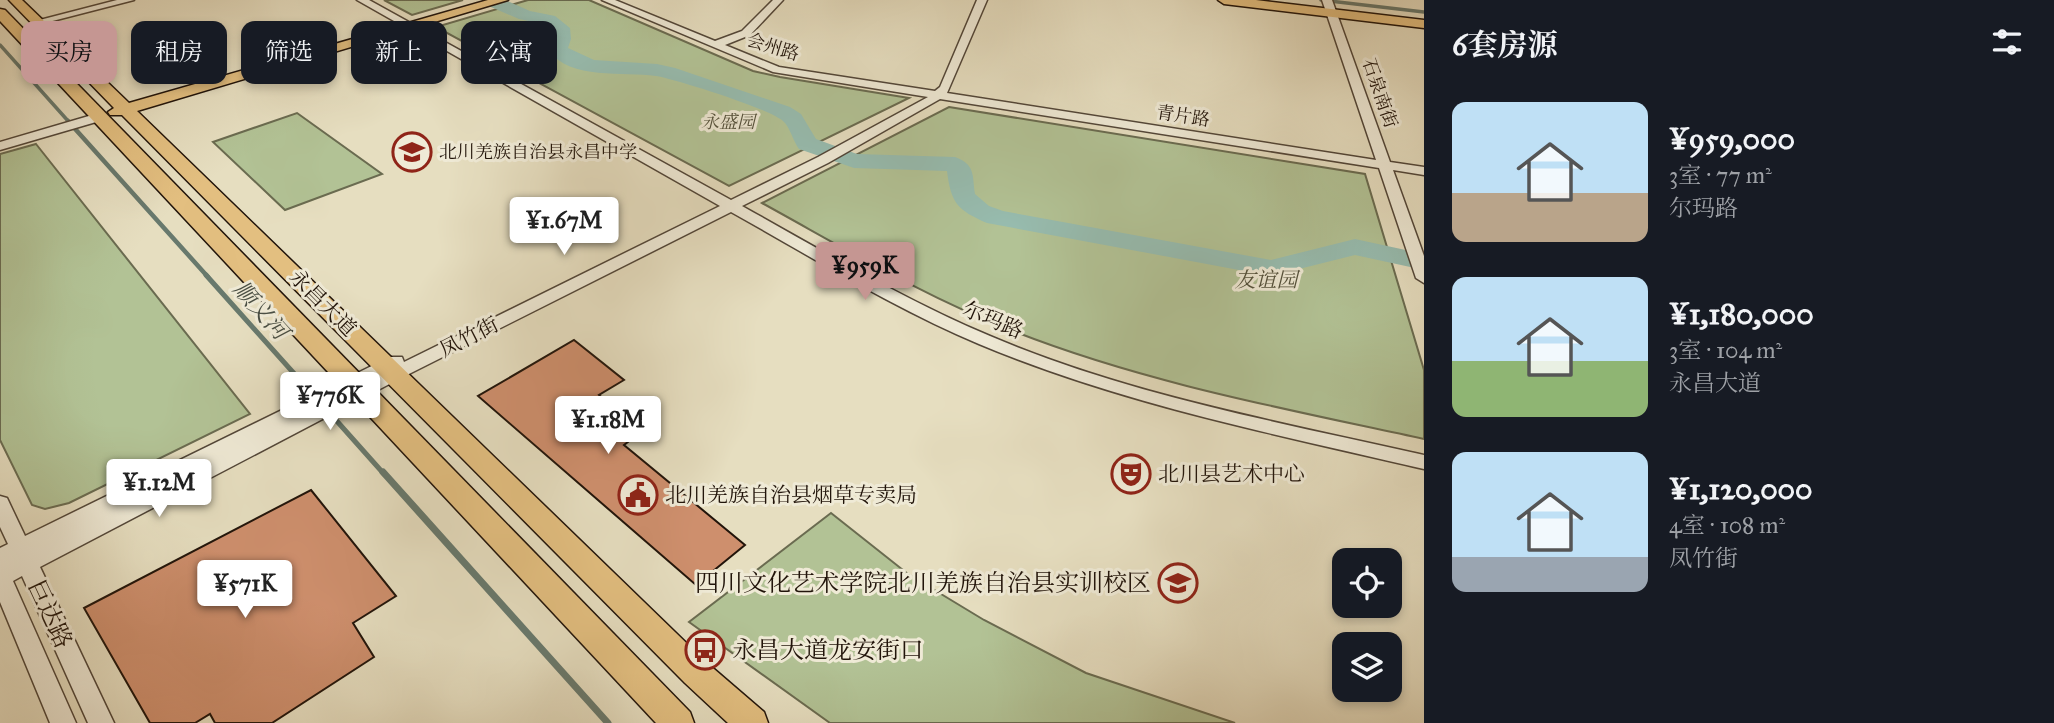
<!DOCTYPE html>
<html lang="zh">
<meta charset="utf-8">
<style>
body{margin:0;font-family:"IM FELL Great Primer","Noto Serif SC",serif;background:#20242c;color:#f1f3f6;height:100vh;display:flex;flex-direction:column;font-size:26px;white-space:nowrap}
*{box-sizing:border-box;margin:0}
p{font-size:23px;color:#9ea1a6}
.icon{flex:none;width:38px;height:38px;fill:none;stroke:currentColor;stroke-width:2;stroke-linecap:round;stroke-linejoin:round}
.map{position:relative;flex:1;overflow:hidden}
.sheet{display:flex;flex-direction:column;background:#171b24;width:630px}
.sheet>*{flex:none}
.banner{position:absolute;left:21px;top:21px;width:665px;height:63px;display:flex;gap:14px}
.buttons{position:absolute;left:1332px;top:548px;display:grid;gap:14px}
.buttons a{display:grid;place-items:center;width:70px;height:70px;border-radius:14px;background:#171b24;box-shadow:0 4px 10px #0003;font-size:35px}
.price{position:absolute;translate:-50% -60px;padding:0 16px;border-radius:7px;background:#fff;color:#222;font-size:23px;line-height:46px;filter:drop-shadow(0 2px 4px #0008)}
.price::after{content:'';position:absolute;left:50%;top:42px;width:21px;height:16px;margin-left:-10px;background:inherit;clip-path:polygon(0 0,100% 0,50% 100%)}
.price.active{background:#c59692;color:#111}
ul{padding:0;list-style:none}
li{display:flex;align-items:center;gap:21px;height:175px;padding:0 28px}
li span{display:grid;place-items:center;flex:none;width:196px;height:140px;border-radius:14px;color:#555}
li>.icon{margin-inline-start:auto}
span .icon{width:84px;height:84px;fill:#fffc;stroke-width:1}
li b{font-size:30px}
h2{display:flex;justify-content:space-between;align-items:center;height:84px;padding:0 28px;font-size:30px}
.pill{padding:0 24px;border-radius:14px;background:#171b24;box-shadow:0 4px 10px #0003;font-size:24px;line-height:63px}
.pill.active{background:#c59692;color:#111}
main{display:flex;flex:1;min-height:0}
.map>svg:first-child{display:block}
</style>
<main>
<div class="map">
<svg width="1424" height="723" viewBox="0 0 1424 723">
<rect width="100%" height="100%" fill="#e6dec0"/>
<filter id="stains"><feTurbulence type="fractalNoise" baseFrequency=".00286" numOctaves="4"/><feColorMatrix values="0 0 0 0 .2 0 0 0 0 .09 0 0 0 0 .02 0 0 0 .5 -.17"/></filter>
<radialGradient id="worn" r=".72"><stop offset=".6" stop-color="#630" stop-opacity="0"/><stop offset="1" stop-color="#630" stop-opacity=".3"/></radialGradient>
<!-- green -->
<g fill="#b2c295" stroke="#6a6b50" stroke-width="2">
<path d="M384 0H463L412 15Z"/>
<path d="M528 0H589L753 71 780 77 909 98 729 186 436 27Z"/>
<path d="M949 107 1365 174 1424 370V439C1286 409 1145 383 1013 331 925 297 844 248 762 203Z"/>
<path d="M297 113 382 174 285 210 213 142Z"/>
<path d="M36 144 250 414 69 503 45 509 32 505 0 440V154Z"/>
<path d="M831 513 908 574 984 620 1086 673 1235 723H830L689 622Z"/>
</g>
<g fill="none" stroke-linecap="round" stroke-linejoin="round">
<!-- stream-far3 -->
<g stroke="#68796d" stroke-width="3.5">
<path d="M1321 0 1424 12"/>
<path d="M0 45 69 122"/>
</g>
<!-- stream-far2 -->
<path stroke="#68796d" stroke-width="4.5" d="M68 121 208 277"/>
<!-- stream-far1 -->
<g stroke="#68796d" stroke-width="5">
<path d="M206 275 316 398"/>
<path d="M327 410 384 474"/>
</g>
<!-- stream -->
<path stroke="#68796d" stroke-width="7" d="M383 472 608 723"/>
<!-- river -->
<path fill="#97bcaf" fill-rule="evenodd" d="M481 0H505L530 11 555 16 570 28 571 39 568 48 594 60 657 64 675 68 790 107 801 114 816 139 857 154 955 157C976 165 972 175 975 194L989 206 1003 211 1271 260 1355 239 1424 254V270L1355 255 1271 276 987 223C957 210 951 203 947 171L854 168 799 149C793 141 790 127 783 121 770 109 675 79 656 76 623 71 571 81 548 50L553 39 552 30 543 24 519 19 484 4Z"/>
</g>
<!-- building -->
<g fill="#ce8f6d" stroke="#21140a" stroke-width="2">
<path d="M574 340 624 380 599 395 641 432 624 445 745 545 696 585 478 396Z"/>
<path d="M311 490 396 596 353 623 374 657 272 723H215L210 714 195 723H150L84 608Z"/>
</g>
<g fill="none" stroke-linecap="round" stroke-linejoin="round">
<!-- minor casing -->
<g stroke="#524638" stroke-width="3">
<g id="minor">
<path d="M117 0H134L37 25 32 22Z"/>
<path d="M357 0H369L731 200 818 157 928 97 773 72 602 0H615L715 41 742 31 773 0H783L750 35 725 45 779 67 935 91 940 87 977 0H987L947 93 1376 160 1322 0H1332L1390 162 1424 167V175L1393 170 1424 256V283L1416 278 1379 168 940 99 828 163 742 206C823 251 904 300 990 336 1129 395 1278 422 1424 455V469C1274 434 1122 404 979 344 893 308 812 257 731 212L399 379 40 567 114 723H88L22 576 13 581 76 723H50L0 602V548L8 544 0 527V496L7 498 25 536 390 357H402L404 362 720 206Z"/>
<path d="M99 113 103 114V120L0 150V142Z"/>
</g>
</g>
<!-- major casing -->
<g stroke="#21140a" stroke-width="3">
<g id="major">
<path d="M9 0H22L129 103 488 0H508L137 111 707 663 764 712 768 723H728L685 683 122 115H110L108 112 114 108Z"/>
<path d="M1218 0H1256L1424 20V28L1224 4Z"/>
<path d="M0 9 5 10 690 712 694 723H656L0 21Z"/>
</g>
</g>
<!-- minor -->
<use href="#minor" fill="#efead6" fill-rule="evenodd"/>
<!-- major -->
<use href="#major" fill="#e3bf80" fill-rule="evenodd"/>
</g>
<!-- icons -->
<defs>
<g id="school-ring" transform="scale(2.0125)"><circle r="9.5" fill="#efead6" stroke="#8f2418" stroke-width="1.5"/><path d="M0-5L7-2L0 1L-7-2ZM-4 1L0 2.5L4 1V4Q0 6-4 4Z" fill="#8f2418"/></g>
<g id="theatre-ring" transform="scale(2.0125)"><circle r="9.5" fill="#efead6" stroke="#8f2418" stroke-width="1.5"/><path d="M-5-5.5Q0-4 5-5.5V0Q5 5 0 6Q-5 5-5 0ZM-3.3-2.5H-1v1.5H-3.3ZM1-2.5H3.3v1.5H1ZM-2.8 1Q0 5.5 2.8 1Z" fill="#8f2418"/></g>
<g id="civic-ring" transform="scale(2.0125)"><circle r="9.5" fill="#efead6" stroke="#8f2418" stroke-width="1.5"/><path d="M-.6-6.5H3V-4.5H.6V-3L4-1V1h2V6H-6V1h2V-1L-.6-3ZM-1.2 2.5V6h2.4V2.5Z" fill="#8f2418"/></g>
<g id="university-ring" transform="scale(2.0125)"><circle r="9.5" fill="#efead6" stroke="#8f2418" stroke-width="1.5"/><path d="M0-5L7-2L0 1L-7-2ZM-4 1L0 2.5L4 1V4Q0 6-4 4Z" fill="#8f2418"/></g>
<g id="bus-ring" transform="scale(2.0125)"><circle r="9.5" fill="#efead6" stroke="#8f2418" stroke-width="1.5"/><path d="M-5-6H5V4H4V6H2V4H-2V6H-4V4H-5ZM-3.5-4V0h7V-4ZM-3.5 1.2v1.5H-2V1.2ZM2 1.2v1.5H3.5V1.2Z" fill="#8f2418"/></g>
</defs>
<g fill-rule="evenodd">
<use href="#school-ring" x="412" y="152"/>
<use href="#theatre-ring" x="1131" y="474"/>
<use href="#civic-ring" x="638" y="495"/>
<use href="#university-ring" x="1178" y="583"/>
<use href="#bus-ring" x="705" y="650"/>
</g>
<g text-anchor="middle" stroke-width="6" stroke-linejoin="round" paint-order="stroke">
<!-- far-street labels -->
<g font-size="18" fill="#21140a" stroke="#efead6">
<text transform="translate(773 47) rotate(17)" y="6">会州路</text>
<text transform="translate(1380 93) rotate(71)" y="6">石泉南街</text>
<text transform="translate(1183 116) rotate(9)" y="6">青片路</text>
</g>
<!-- far-park labels -->
<g font-size="18" font-style="italic" fill="#54513b" stroke="#efead6">
<text x="728" y="128">永盛园</text>
</g>
<!-- far-poi labels -->
<g font-size="18" fill="#21140a" stroke="#efead6" text-anchor="start">
<text x="439" y="158">北川羌族自治县永昌中学</text>
</g>
<!-- park labels -->
<g font-size="21" font-style="italic" fill="#54513b" stroke="#efead6">
<text x="1266" y="287">友谊园</text>
</g>
<!-- street labels -->
<g font-size="21" fill="#21140a" stroke="#efead6">
<text transform="translate(323 303) rotate(45)" y="7">永昌大道</text>
<text transform="translate(993 320) rotate(23)" y="7">尔玛路</text>
<text transform="translate(469 337) rotate(-27)" y="7">凤竹街</text>
</g>
<!-- poi labels -->
<g font-size="21" fill="#21140a" stroke="#efead6" text-anchor="start">
<text x="1158" y="481">北川县艺术中心</text>
<text x="665" y="502">北川羌族自治县烟草专卖局</text>
</g>
<!-- water labels -->
<g font-size="23" font-style="italic" fill="#4a4f44" stroke="#efead6">
<text transform="translate(261 310) rotate(48)" y="8">顺义河</text>
</g>
<!-- near-poi labels -->
<g font-size="24" fill="#21140a" stroke="#efead6" text-anchor="end">
<text x="1151" y="591">四川文化艺术学院北川羌族自治县实训校区</text>
<text x="732" y="658" text-anchor="start">永昌大道龙安街口</text>
</g>
<!-- near-street labels -->
<g font-size="24" fill="#21140a" stroke="#efead6">
<text transform="translate(50 614) rotate(65)" y="8">巨达路</text>
</g>
</g>
<rect width="100%" height="100%" filter="url(#stains)"/>
<rect width="100%" height="100%" fill="url(#worn)"/>
</svg>
<div class="buttons">
<a><svg class="icon" aria-label="locate" viewBox="0 0 24 24"><circle cx="12" cy="12" r="6"/><path d="M12 2v4M12 18v4M2 12h4M18 12h4"/></svg></a>
<a><svg class="icon" aria-label="layers" viewBox="0 0 24 24"><path d="M12 4l9 5-9 5-9-5zM3 14l9 5 9-5"/></svg></a>
</div>
<b class="price" style="left:564px;top:257px">¥1.67M</b>
<b class="price active" style="left:865px;top:302px">¥959K</b>
<b class="price" style="left:330px;top:432px">¥776K</b>
<b class="price" style="left:608px;top:456px">¥1.18M</b>
<b class="price" style="left:159px;top:519px">¥1.12M</b>
<b class="price" style="left:245px;top:620px">¥571K</b>
<div class="banner">
<a class="pill active">买房</a>
<a class="pill">租房</a>
<a class="pill">筛选</a>
<a class="pill">新上</a>
<a class="pill">公寓</a>
</div>
</div>
<section class="sheet">
<h2>6套房源<svg class="icon" aria-label="filters" viewBox="0 0 24 24"><path d="M4 7h16M4 17h16"/><circle cx="9" cy="7" r="2"/><circle cx="15" cy="17" r="2"/></svg></h2>
<ul>
<li><span style="background:linear-gradient(#bfe0f5 65%,#b9a48a 0)"><svg class="icon" aria-label="home" viewBox="0 0 24 24"><path d="M3 11l9-7 9 7M6 9v11h12V9"/></svg></span><div><b>¥959,000</b><p>3室 · 77 m²</p><p>尔玛路</p></div></li>
<li><span style="background:linear-gradient(#bfe0f5 60%,#8fb573 0)"><svg class="icon" aria-label="home" viewBox="0 0 24 24"><path d="M3 11l9-7 9 7M6 9v11h12V9"/></svg></span><div><b>¥1,180,000</b><p>3室 · 104 m²</p><p>永昌大道</p></div></li>
<li><span style="background:linear-gradient(#bfe0f5 75%,#9aa5b1 0)"><svg class="icon" aria-label="home" viewBox="0 0 24 24"><path d="M3 11l9-7 9 7M6 9v11h12V9"/></svg></span><div><b>¥1,120,000</b><p>4室 · 108 m²</p><p>凤竹街</p></div></li>
</ul>
</section>
</main>
